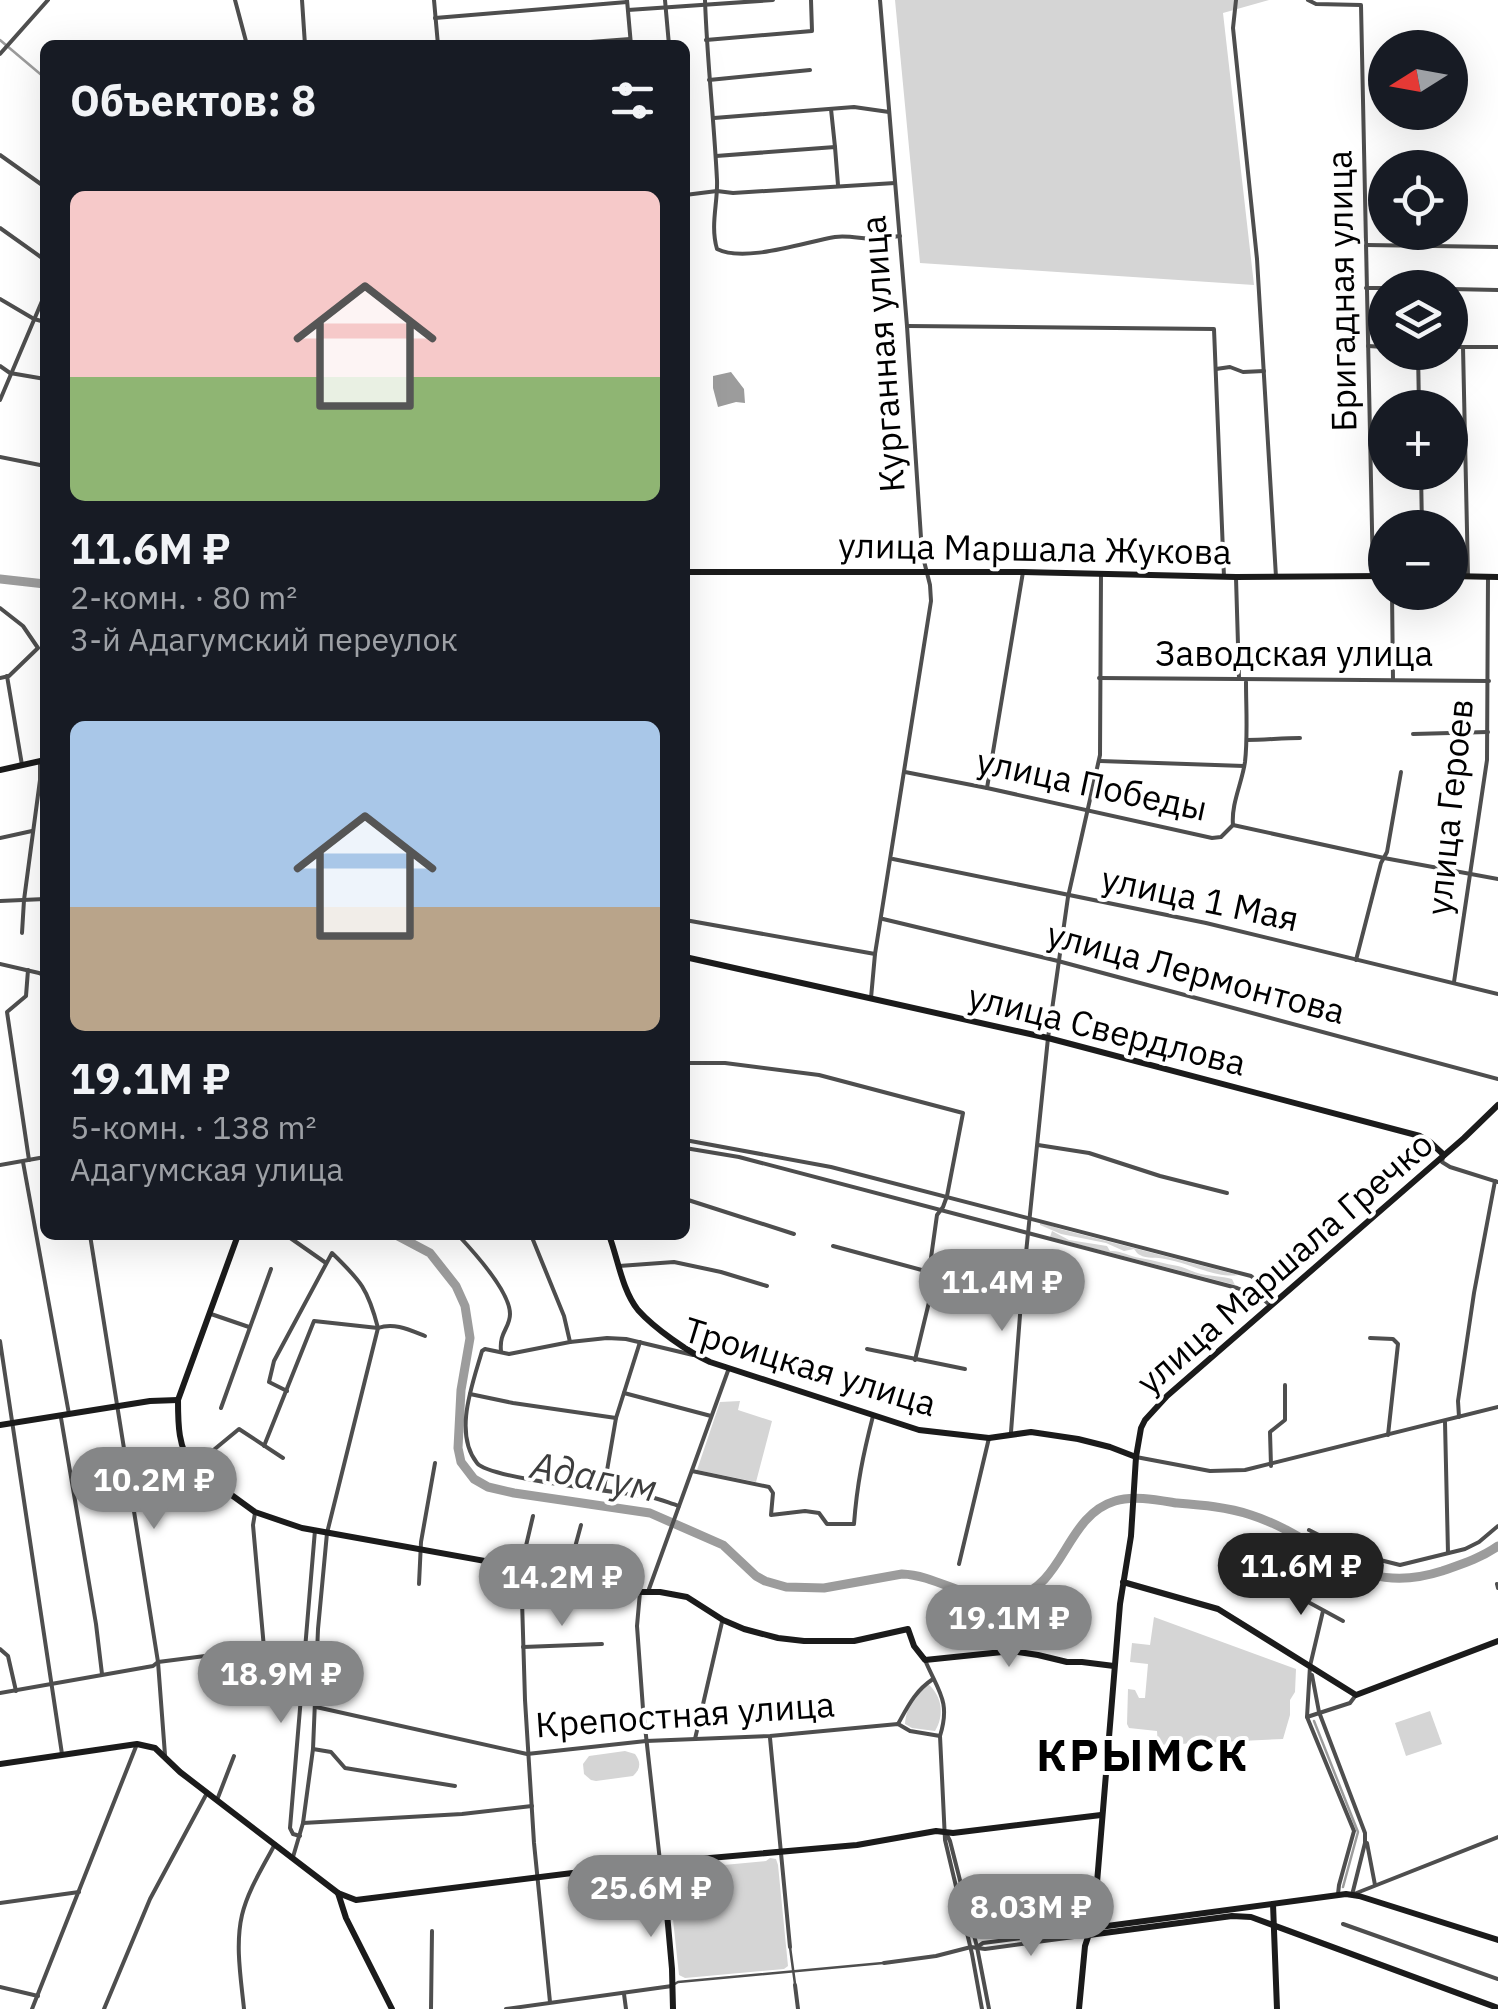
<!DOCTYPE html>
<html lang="ru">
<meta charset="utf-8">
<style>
body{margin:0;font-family:"IBM Plex Sans",sans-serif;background:#20242c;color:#f1f3f6;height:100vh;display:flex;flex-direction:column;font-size:38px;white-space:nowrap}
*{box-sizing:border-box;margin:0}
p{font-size:32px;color:#9ea1a6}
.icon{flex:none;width:55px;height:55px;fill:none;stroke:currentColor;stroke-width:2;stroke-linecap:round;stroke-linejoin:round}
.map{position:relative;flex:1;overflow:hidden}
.details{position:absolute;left:40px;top:40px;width:650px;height:1200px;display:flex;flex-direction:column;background:#171b24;border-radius:15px;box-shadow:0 10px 40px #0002}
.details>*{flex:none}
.needle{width:65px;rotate:259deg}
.buttons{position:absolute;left:1368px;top:30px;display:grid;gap:20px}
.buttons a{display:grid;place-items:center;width:100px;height:100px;border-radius:50%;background:#171b24;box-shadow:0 10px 40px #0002;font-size:50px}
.price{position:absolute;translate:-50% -85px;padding:0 22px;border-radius:35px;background:#858687;color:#fff;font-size:32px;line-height:65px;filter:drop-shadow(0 2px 5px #0008)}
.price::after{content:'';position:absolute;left:50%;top:60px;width:30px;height:22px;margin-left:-15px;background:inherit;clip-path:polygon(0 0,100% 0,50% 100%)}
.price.current{background:#222;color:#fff}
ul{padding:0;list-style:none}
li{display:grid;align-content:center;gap:20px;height:530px;padding:0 30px}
li span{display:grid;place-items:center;height:310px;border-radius:15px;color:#555}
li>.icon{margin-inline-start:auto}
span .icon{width:180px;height:180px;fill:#fffc;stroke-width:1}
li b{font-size:42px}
h2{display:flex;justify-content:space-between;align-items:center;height:120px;padding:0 30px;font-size:42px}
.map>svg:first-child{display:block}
</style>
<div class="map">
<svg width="1498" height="2009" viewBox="0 0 1498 2009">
<rect width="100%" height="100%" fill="#fff"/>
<!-- green -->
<g fill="#d5d5d5">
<path d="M895 0H1269L1223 13 1254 285 920 263Z"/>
<path d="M1040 1222 1060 1229 1238 1275C1218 1279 1186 1262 1165 1259 1158 1257 1146 1259 1140 1255 1137 1254 1136 1251 1134 1249L1124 1251 1106 1243 1061 1234 1040 1225Z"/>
<path d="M1052 1231 1069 1240 1107 1246 1110 1251C1119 1250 1129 1256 1140 1258 1153 1260 1165 1264 1178 1266 1186 1268 1193 1272 1201 1274 1211 1276 1221 1276 1232 1279L1235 1285 1050 1237Z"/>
<path d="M740 1401 738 1410 772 1421 756 1482 697 1470 720 1402Z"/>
<path d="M1154 1617 1296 1669 1295 1692 1290 1700V1715L1283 1739 1158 1745 1157 1731 1129 1728 1127 1724 1128 1689 1135 1690 1139 1698H1145L1148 1664 1130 1662 1132 1643 1150 1645Z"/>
<path d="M928 1684C942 1696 945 1715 935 1731L912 1728 905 1724C907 1704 914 1698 928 1684Z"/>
<path d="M1430 1711 1442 1744 1406 1756 1395 1723Z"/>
<path d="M625 1751 635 1754C641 1762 641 1769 633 1776L596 1781 591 1780 584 1774 583 1764 589 1756Z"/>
<path d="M770 1858 776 1859 778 1865 788 1966 784 1969 685 1978 679 1975 668 1873 670 1870 766 1861Z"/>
</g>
<!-- water -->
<path fill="#9c9c9c" d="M731 372 744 389 745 403 736 402 718 407 713 388V376Z"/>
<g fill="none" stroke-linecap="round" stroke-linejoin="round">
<!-- stream -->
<g stroke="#9c9c9c" stroke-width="2.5">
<path d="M0 40 45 78"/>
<path d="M1314 1721 1358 1832 1343 1887"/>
</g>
<!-- river -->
<g stroke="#9c9c9c" stroke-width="9">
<path d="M0 579 45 584"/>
<path d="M396 1235 430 1253 456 1286 465 1306 470 1338 461 1390 458 1448 461 1462 474 1479 488 1487 514 1493 650 1513 723 1545 756 1576 765 1581 786 1587 824 1588 902 1574C939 1575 976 1607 1013 1598 1065 1586 1065 1516 1115 1501 1133 1495 1158 1500 1176 1503 1201 1505 1227 1507 1251 1515 1326 1539 1355 1599 1442 1571 1462 1564 1481 1558 1498 1546"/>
</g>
<!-- pedestrian -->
<g stroke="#4e4e4e" stroke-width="2.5">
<path d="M790 1947 795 1984"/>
<path d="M673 1985 678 1982 883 1963"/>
</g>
<!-- minor -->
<g stroke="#4e4e4e" stroke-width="4">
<path d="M235 0 247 45"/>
<path d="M302 0 305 45"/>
<path d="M434 0 438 45"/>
<path d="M627 0 631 45"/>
<path d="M665 0 669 45"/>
<path d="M705 0C707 60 714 120 717 180 718 203 710 225 717 249 745 263 805 242 835 237 848 235 862 239 875 239 883 238 892 237 900 236"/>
<path d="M1236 0 1233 28 1257 259 1276 577"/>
<path d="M1308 0 1316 4 1361 5 1373 576"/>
<path d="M628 10 773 0"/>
<path d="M435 18 627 2"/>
<path d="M706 40 812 31 811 0"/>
<path d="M551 45 630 39"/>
<path d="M0 54 48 0"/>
<path d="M709 80 810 70"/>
<path d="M831 109 835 147"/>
<path d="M714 118 854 107 889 112"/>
<path d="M0 155 45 187"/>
<path d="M716 156 835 147 838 185"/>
<path d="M685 195 717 191 733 193 895 183"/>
<path d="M0 228 45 260"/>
<path d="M1367 245 1498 247"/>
<path d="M1366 288H1385"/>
<path d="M1450 289 1498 290"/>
<path d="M0 299 34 319 45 322"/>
<path d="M907 326 1214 329 1224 577"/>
<path d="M1368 346 1385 347"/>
<path d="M1450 347H1498"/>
<path d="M1463 347 1468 576"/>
<path d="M1418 352 1419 408"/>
<path d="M0 366 10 373 45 379"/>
<path d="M1216 369 1230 367 1243 372 1264 371"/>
<path d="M0 400 45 294"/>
<path d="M0 457 45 466"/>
<path d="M1421 472 1422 528"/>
<path d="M1236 578 1239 678"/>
<path d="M1392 592 1393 680"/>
<path d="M0 608 23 626 38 648 9 676 0 678"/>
<path d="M7 676 22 765"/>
<path d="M1099 678 1489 681"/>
<path d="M1413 734 1488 732"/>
<path d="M1247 740C1265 740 1282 738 1300 738"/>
<path d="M1100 761 1244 766"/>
<path d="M905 772 987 788 1212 838 1221 837 1233 825"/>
<path d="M987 788 1023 572"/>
<path d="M1233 825 1384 858 1498 879"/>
<path d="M1233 825C1231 804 1242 783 1245 762 1248 736 1246 708 1246 682"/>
<path d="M0 838 32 831"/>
<path d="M893 859 1206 923 1498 994"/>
<path d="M0 901 45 899"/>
<path d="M883 919 1058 961 1498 1079"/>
<path d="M685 920 875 954"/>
<path d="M22 933 24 900 40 780V761"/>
<path d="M1356 960 1381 863 1387 852 1401 772"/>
<path d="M0 964 39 973 45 976"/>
<path d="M28 970 26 996 7 1012 29 1160"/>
<path d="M1454 982 1487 760 1488 576"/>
<path d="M871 998 875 954 931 601 930 585 922 553 907 326 880 0"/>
<path d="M685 1063H725L819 1075 963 1113 947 1196 943 1207 937 1215 929 1272 833 1246"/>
<path d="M685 1140 831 1167 1251 1276 1257 1281 1263 1298"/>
<path d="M1038 1145 1089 1153 1160 1176 1227 1193"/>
<path d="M685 1148 739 1157 1237 1288 1263 1299 1271 1306"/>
<path d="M1443 1157 1442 1162 1450 1167 1498 1182"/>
<path d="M23 1162 69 1414"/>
<path d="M0 1165 45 1157"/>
<path d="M685 1199 794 1234"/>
<path d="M90 1235 158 1662 165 1755"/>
<path d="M286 1235 326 1263"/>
<path d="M458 1235C473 1251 510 1292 510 1314 510 1328 499 1332 501 1351"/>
<path d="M531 1235 564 1316 570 1342"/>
<path d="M619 1266 674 1262 721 1272 767 1286"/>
<path d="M211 1314 249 1327"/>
<path d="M1370 1338 1393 1339 1398 1344 1388 1435"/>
<path d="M0 1341 62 1754"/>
<path d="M867 1349 965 1369"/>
<path d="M915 1360 930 1298 929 1272"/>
<path d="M287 1391 269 1382 274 1361 332 1253C361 1281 368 1289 378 1328L327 1533 318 1629 313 1749 303 1823 293 1857"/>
<path d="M624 1393 711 1416"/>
<path d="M470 1394 513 1403 616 1418"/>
<path d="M221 1408 271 1269"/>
<path d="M1459 1417 1458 1401 1474 1293 1495 1181"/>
<path d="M61 1418 96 1624 102 1674"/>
<path d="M1445 1422 1448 1553"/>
<path d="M1011 1432 1021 1302 1048 1038 1068 897 1100 755 1101 574"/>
<path d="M264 1446 314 1321 378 1328C394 1322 410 1330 425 1336"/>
<path d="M1136 1457 1210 1471 1245 1470 1498 1407"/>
<path d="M1271 1466 1270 1432 1285 1420V1385"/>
<path d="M193 1467 239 1429 283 1458"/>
<path d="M692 1471 769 1487 773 1493 771 1515 805 1511 819 1513 827 1524H854C857 1484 863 1455 873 1416"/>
<path d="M604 1488 616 1418 640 1342"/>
<path d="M679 1506C669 1503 660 1499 650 1497 622 1492 489 1479 477 1463 453 1433 473 1383 482 1351L485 1349 509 1354 570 1342 607 1338 626 1339 693 1355"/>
<path d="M255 1513 253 1525 264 1648"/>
<path d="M533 1516 521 1567 525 1700 534 1843 550 2002"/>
<path d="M1309 1530 1356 1554 1400 1565 1465 1549 1479 1542 1498 1526"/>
<path d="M959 1564 989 1438"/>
<path d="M568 1573 581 1525"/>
<path d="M419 1584 421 1542 435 1463"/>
<path d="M1275 1584 1343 1621"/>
<path d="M1497 1584 1498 1588"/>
<path d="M649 1589 729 1368"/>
<path d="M640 1592 637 1626 643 1709 660 1861"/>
<path d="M1323 1611 1310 1666 1307 1717 1354 1831 1339 1885 1338 1894"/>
<path d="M523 1647 602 1644"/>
<path d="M0 1649 8 1656 16 1691"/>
<path d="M925 1660C938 1691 951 1701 940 1736L945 1840 972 1954 982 2009"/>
<path d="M1312 1675 1319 1712 1365 1833V1843L1352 1895"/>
<path d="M0 1693 153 1666 158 1662 306 1643 318 1647"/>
<path d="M316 1707 527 1754 646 1741 770 1736 898 1724 910 1731 940 1736"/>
<path d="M1307 1717 1350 1703 1356 1695"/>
<path d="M898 1724C908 1706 915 1691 933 1679"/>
<path d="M770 1738 790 1947"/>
<path d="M695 1739 722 1622"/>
<path d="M313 1749 331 1752 345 1768 455 1786"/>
<path d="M217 1800 234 1756"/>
<path d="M303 1823 462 1814 532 1806"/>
<path d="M946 1833 950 1841 977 1947 989 2009"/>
<path d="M300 1836 293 1834 290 1828 315 1530"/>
<path d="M1367 1843 1375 1885"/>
<path d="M1354 1894 1498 1837"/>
<path d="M0 1903 79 1892"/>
<path d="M1343 1924 1498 1979"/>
<path d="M977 1947 983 1943 1090 1929"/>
<path d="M884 1963 936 1956 971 1947 985 1949 1089 1935"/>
<path d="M795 1985 798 2009"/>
<path d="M0 1987 38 1996"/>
<path d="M624 1994 626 2009"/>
<path d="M32 2009 137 1744"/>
<path d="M104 2009 150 1899 207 1793"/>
<path d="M244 2009C241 1979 235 1945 242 1915 248 1890 263 1867 275 1844"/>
<path d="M431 2009 432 1931"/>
<path d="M506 2009 672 1986"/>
</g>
<!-- secondary -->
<g stroke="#1b1b1b" stroke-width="6">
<path d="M685 572H1023L1236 577 1385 576"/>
<path d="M1450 576 1498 577"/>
<path d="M0 770 45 760"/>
<path d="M685 957 1048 1038 1420 1136 1430 1142 1444 1155"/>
<path d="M238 1235 178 1400C178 1424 178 1448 193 1467L255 1512 302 1528 607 1583 640 1592H660L687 1597 723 1620 744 1629 778 1638 804 1641H854L908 1629 914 1646 925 1660 1012 1651 1038 1655 1067 1662H1082L1114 1666"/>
<path d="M609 1235C618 1259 622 1290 638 1310 654 1328 688 1352 710 1362L919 1430 989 1438 1031 1432 1078 1439 1110 1447 1136 1457"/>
<path d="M0 1425 150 1401 178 1400"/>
<path d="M1123 1582 1218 1609 1356 1695 1498 1641"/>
<path d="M0 1764 137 1744 155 1748 180 1772 338 1893 356 1900 653 1863 857 1845 936 1831 953 1833 1101 1815"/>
<path d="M660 1862 663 1869 672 1969 673 2009"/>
<path d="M338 1893 346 1918 392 2009"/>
<path d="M1273 1904 1277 2009"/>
<path d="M1092 1928 1346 1894 1359 1896 1498 1940"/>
<path d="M1089 1935 1232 1916 1251 1917 1498 2008"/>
<path d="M1079 2009 1085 1946 1094 1919 1120 1604 1131 1536 1136 1457 1141 1428 1145 1420 1167 1396 1464 1138 1498 1105"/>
</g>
</g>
<g text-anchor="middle" stroke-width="8" stroke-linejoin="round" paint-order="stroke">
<!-- street labels -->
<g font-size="35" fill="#000" stroke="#fff">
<text transform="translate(1342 291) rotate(-91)" y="12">Бригадная улица</text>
<text transform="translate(883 354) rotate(-94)" y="12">Курганная улица</text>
<text transform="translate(1035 549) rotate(1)" y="12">улица Маршала Жукова</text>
<text x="1294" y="666">Заводская улица</text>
<text transform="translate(1092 785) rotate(12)" y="12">улица Победы</text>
<text transform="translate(1450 807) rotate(-84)" y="12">улица Героев</text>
<text transform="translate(1200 899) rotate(12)" y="12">улица 1 Мая</text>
<text transform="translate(1196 973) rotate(15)" y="12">улица Лермонтова</text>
<text transform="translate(1107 1030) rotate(14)" y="12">улица Свердлова</text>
<text transform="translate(1285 1263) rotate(-41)" y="12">улица Маршала Гречко</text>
<text transform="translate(810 1367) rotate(17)" y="12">Троицкая улица</text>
<text transform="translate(685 1715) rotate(-4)" y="12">Крепостная улица</text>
</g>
<!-- water labels -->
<g font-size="38" font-style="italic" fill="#3d3d3d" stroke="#fff">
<text transform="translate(594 1477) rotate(11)" y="13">Адагум</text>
</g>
<!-- district labels -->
<g font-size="45" font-weight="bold" letter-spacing="2.5" fill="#000" stroke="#fff">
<text x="1143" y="1771">КРЫМСК</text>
</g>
</g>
</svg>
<div class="buttons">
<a><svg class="needle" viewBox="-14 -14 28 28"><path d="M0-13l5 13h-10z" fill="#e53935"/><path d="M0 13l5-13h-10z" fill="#9ea1a6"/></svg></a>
<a><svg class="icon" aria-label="locate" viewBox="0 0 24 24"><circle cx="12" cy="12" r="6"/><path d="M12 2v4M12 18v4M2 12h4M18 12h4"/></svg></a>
<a><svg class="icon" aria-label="layers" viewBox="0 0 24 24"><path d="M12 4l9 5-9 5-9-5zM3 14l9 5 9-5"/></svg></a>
<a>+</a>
<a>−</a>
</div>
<b class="price" style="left:1002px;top:1334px">11.4M ₽</b>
<b class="price" style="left:154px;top:1532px">10.2M ₽</b>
<b class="price current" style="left:1301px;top:1618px">11.6M ₽</b>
<b class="price" style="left:562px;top:1629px">14.2M ₽</b>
<b class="price" style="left:1009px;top:1670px">19.1M ₽</b>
<b class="price" style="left:281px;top:1726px">18.9M ₽</b>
<b class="price" style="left:651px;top:1940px">25.6M ₽</b>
<b class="price" style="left:1031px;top:1959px">8.03M ₽</b>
<section class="details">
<h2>Объектов: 8<svg class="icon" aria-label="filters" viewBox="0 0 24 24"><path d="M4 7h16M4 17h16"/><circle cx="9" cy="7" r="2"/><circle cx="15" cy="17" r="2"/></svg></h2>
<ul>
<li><span style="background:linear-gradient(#f6c9c9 60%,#8fb573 0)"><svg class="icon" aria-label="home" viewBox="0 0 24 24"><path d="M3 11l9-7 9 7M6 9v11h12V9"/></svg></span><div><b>11.6M ₽</b><p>2-комн. · 80 m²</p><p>3-й Адагумский переулок</p></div></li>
<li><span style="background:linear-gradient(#a9c7e8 60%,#b9a48a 0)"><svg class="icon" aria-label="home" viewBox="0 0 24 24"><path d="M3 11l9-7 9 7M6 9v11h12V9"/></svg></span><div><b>19.1M ₽</b><p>5-комн. · 138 m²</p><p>Адагумская улица</p></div></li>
</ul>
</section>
</div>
